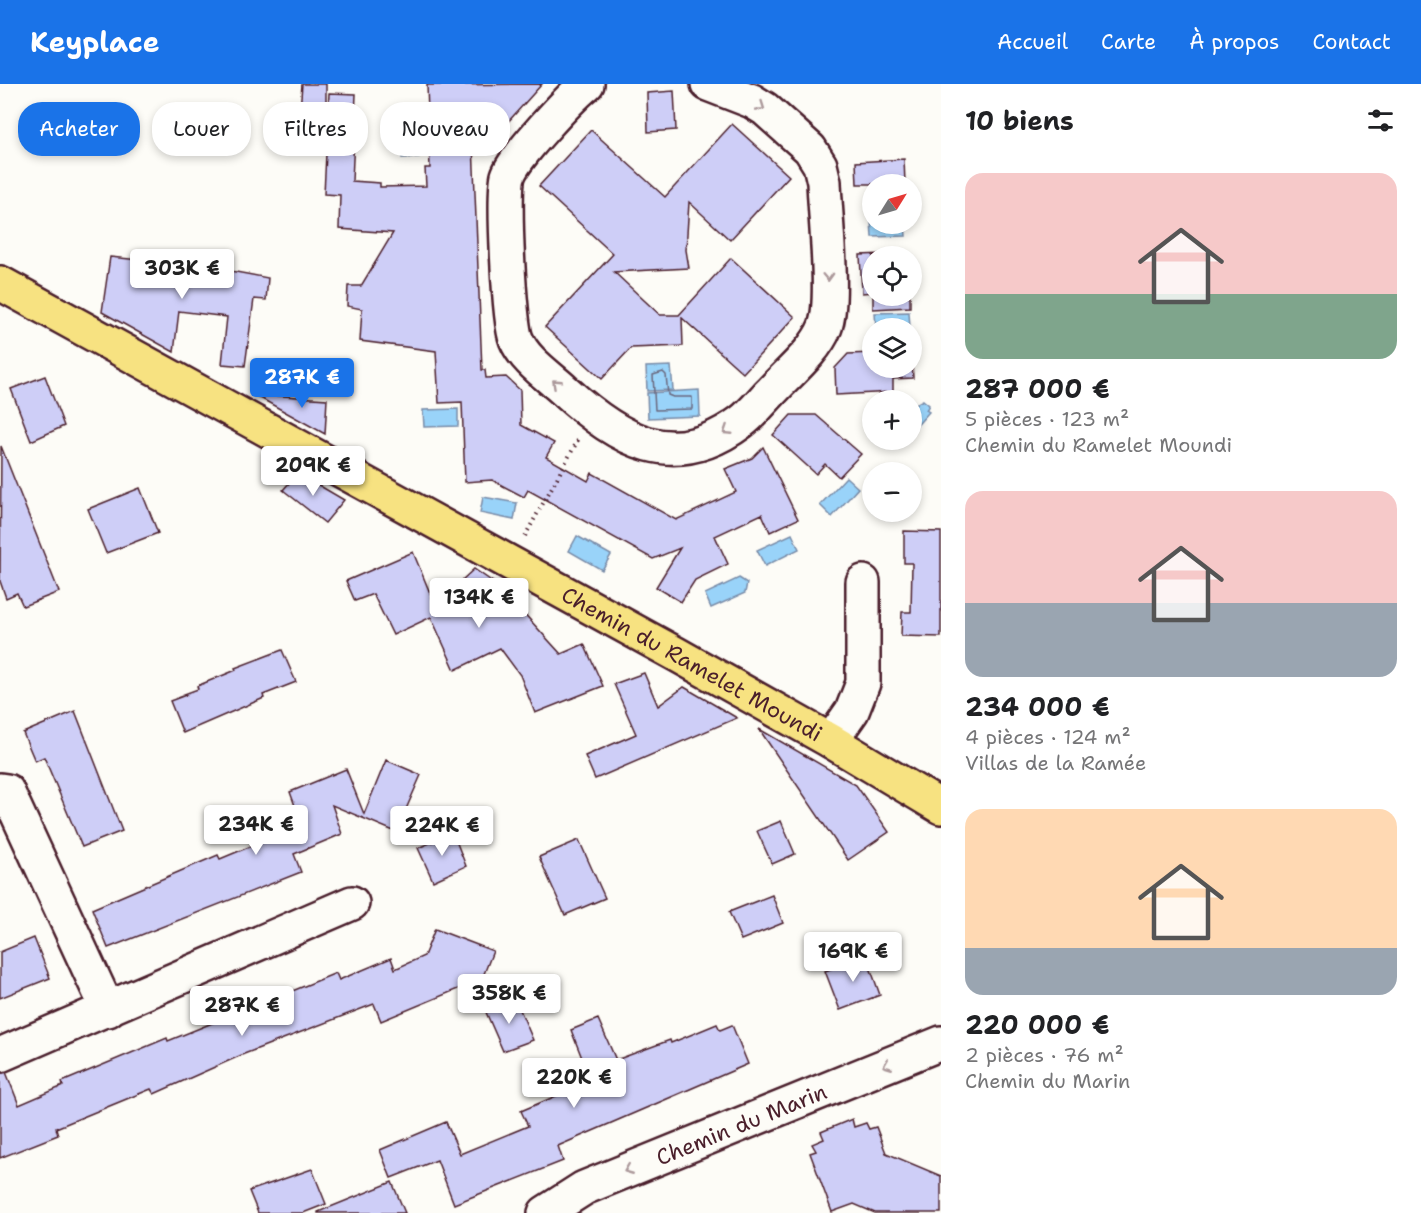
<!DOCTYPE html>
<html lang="fr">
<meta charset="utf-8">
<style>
body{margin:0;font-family:"Shantell Sans",sans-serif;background:#f6f6f6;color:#202124;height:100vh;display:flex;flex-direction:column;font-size:22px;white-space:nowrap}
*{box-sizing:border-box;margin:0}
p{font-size:20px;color:#757577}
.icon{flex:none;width:33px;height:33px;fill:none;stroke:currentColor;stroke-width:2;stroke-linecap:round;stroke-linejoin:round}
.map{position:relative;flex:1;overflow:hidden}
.side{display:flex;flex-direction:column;background:#fff;width:480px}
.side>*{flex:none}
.hud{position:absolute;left:18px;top:18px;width:570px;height:54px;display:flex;gap:12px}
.needle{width:39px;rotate:53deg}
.controls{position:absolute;left:862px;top:90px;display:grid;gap:12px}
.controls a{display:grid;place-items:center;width:60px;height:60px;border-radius:50%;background:#fff;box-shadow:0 3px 9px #0003;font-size:30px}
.price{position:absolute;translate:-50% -51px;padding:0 14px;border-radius:6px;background:#fff;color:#222;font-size:20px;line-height:39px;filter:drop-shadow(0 2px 3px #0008)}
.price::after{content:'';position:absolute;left:50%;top:36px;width:18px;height:14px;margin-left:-9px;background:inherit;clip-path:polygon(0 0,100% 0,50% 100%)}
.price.current{background:#1a73e8;color:#fff}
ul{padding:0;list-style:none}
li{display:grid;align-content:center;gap:12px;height:318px;padding:0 24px}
li span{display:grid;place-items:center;height:186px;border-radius:18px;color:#555}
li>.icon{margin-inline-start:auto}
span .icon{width:108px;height:108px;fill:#fffc;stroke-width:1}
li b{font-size:26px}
h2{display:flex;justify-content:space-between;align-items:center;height:72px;padding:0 24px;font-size:26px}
.pill{padding:0 21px;border-radius:24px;background:#fff;box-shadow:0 3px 9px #0003;font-size:21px;line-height:54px}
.pill.current{background:#1a73e8;color:#fff}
header{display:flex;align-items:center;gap:36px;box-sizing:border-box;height:84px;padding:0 30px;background:#1a73e8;color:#fff}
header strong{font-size:28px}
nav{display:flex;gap:33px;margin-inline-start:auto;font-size:21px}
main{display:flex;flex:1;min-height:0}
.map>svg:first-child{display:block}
</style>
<header>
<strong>Keyplace</strong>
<nav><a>Accueil</a><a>Carte</a><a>À propos</a><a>Contact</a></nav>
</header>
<main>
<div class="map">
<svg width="941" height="1129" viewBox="0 0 941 1129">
<rect width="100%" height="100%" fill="#fdfcf7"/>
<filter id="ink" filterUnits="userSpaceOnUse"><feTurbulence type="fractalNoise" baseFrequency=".0167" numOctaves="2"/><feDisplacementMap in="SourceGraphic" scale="12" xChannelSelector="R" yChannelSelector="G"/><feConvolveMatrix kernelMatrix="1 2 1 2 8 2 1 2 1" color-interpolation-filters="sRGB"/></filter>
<g filter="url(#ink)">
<!-- water -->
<g fill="#99d3f9" stroke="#798ba7" stroke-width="1.5">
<path d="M418 35 419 73 402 74 401 36Z"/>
<path d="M871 136 873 140H905L906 152 872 153Z"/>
<path d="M909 228 910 244H876L875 229Z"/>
<path d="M671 282 673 306 647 307 646 283Z"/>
<path d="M699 306 700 332 648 334 647 309Z"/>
<path d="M923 316 929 321 926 326 929 328 912 347V322Z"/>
<path d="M458 325V342L424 343 423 326Z"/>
<path d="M846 393 858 404 832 433 820 421Z"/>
<path d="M483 413 517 419 514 436 480 429Z"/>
<path d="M792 450 799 465 765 482 757 466Z"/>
<path d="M577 452 611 471 602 486 569 467Z"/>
<path d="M739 494 747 499 745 509 711 524 705 510Z"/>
</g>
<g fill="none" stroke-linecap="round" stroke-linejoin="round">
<!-- shore -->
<path stroke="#6a677d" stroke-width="1.5" d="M663 288 666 291 668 311 673 313H692V325L655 326 653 291Z"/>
</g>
<!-- building -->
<g fill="#cecef7" stroke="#4a1f2b" stroke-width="1.5">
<path d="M302 0H326V28L300 27Z"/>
<path d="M542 0 489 59H473L482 286H485L486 294 506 293 520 306 521 341 554 359 546 373 588 397 592 389 676 436 736 408 725 385 752 374 763 363 798 435 770 448 762 430 715 452 728 480 695 496 681 518 656 503 680 464 653 475 528 406 524 413 492 396 465 398 462 318 439 319 436 267 360 257 362 225 347 222 348 202H361L393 149 339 145 340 111 324 110 329 9 356 10 352 97 380 99V103L426 102 425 84H430L427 1Z"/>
<path d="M674 7 676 46 648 48 647 9Z"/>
<path d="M732 40 789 92 730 156 689 118 686 166 689 184 614 188 660 231H679L731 174 795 233 743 289 682 234 683 262 631 264 602 295 545 243 613 170 539 102 591 46 665 113Z"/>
<path d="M904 75 905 100H857L856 78Z"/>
<path d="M908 169V172H873V208L862 209 860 171Z"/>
<path d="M110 173 209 183 268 194 266 216 254 215 245 282 222 280 227 233 179 227 174 268 102 228Z"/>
<path d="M873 212H910V223L873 225Z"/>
<path d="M873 269V284H912V278L913 294 893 295V308L836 311 835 284 848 270Z"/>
<path d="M45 292 64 342 31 357 11 305Z"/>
<path d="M253 310 327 315 325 350Z"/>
<path d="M791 331H816L861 370 839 393 825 380 816 390 773 351Z"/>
<path d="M1 362 59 508 23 522 17 509 6 514 0 497Z"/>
<path d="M298 389 344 416 325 439 283 406Z"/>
<path d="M140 404 158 449 106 469 88 425Z"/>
<path d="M904 447 941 448V553L901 552 902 528H911L912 479H904Z"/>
<path d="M413 468 435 521 474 485 500 503 561 570 584 560 603 602 535 629 520 591 500 564 455 586 431 533 393 551 373 510 355 517 346 497Z"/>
<path d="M282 566 296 598 263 611 264 614 183 649 170 617 186 611 184 610 198 605 197 602 236 586 235 584Z"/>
<path d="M644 589 658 622 684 603 737 634 595 695 585 672 636 650 614 600Z"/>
<path d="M75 627 122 747 82 763 44 673 35 677 23 649Z"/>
<path d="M759 645 856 701 889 748 848 776Z"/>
<path d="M386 676 421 691 396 748 332 721 342 750 294 770 301 788 108 864 92 825 218 771 220 775 302 741 290 708 346 685 364 730Z"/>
<path d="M781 737 795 770 772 780 757 747Z"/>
<path d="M453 749 466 782 433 797 418 764Z"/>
<path d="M579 756 605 814 565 831 539 773Z"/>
<path d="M772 811 783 839 741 856 729 828Z"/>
<path d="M435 845 493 867 482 895 381 937 374 920 244 970 154 1010 151 1005 56 1044 58 1051 0 1074V989L6 988 19 1021 63 1002 62 998 167 954 168 957 222 935 220 930 234 924 232 918 251 910 256 922 336 889 339 896 391 874 395 885 424 872Z"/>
<path d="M34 854 50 894 0 914V868Z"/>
<path d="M866 872 880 911 840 926 825 887Z"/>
<path d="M515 914 533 956 503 967 485 926Z"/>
<path d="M598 935 616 976 670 956 671 959 717 940 720 946 732 941 748 980 558 1062 563 1077 454 1120 437 1076 391 1094 380 1066 446 1038 460 1070 528 1042 521 1027 591 997 571 946Z"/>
<path d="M852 1035 854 1043 866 1039 869 1045 876 1043 886 1069 941 1092V1129H875L854 1120 832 1128 810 1069 816 1067 812 1060 824 1055 821 1048Z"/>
<path d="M312 1085 326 1120 303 1129H258L249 1107Z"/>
<path d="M392 1098 405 1129H318V1128Z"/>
</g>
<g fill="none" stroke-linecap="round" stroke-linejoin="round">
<!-- minor casing -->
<g stroke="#4a1f2b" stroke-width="38">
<g id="minor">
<path d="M587 0C571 13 513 74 508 92 503 110 509 238 516 255 524 276 549 292 565 307 620 357 674 388 741 338 752 330 761 318 770 309 788 289 815 268 825 243 835 216 825 131 824 98L820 81 810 65 765 25 752 17 708 0"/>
<path d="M831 657 852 627 863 599V498"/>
<path d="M0 706 7 707 108 926"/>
<path d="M0 971 352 819"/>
<path id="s1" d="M545 1129 584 1104 941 959"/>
</g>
</g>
<!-- major casing -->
<g stroke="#4a1f2b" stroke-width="38">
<g id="major">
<path id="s2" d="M0 199 676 570 831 657 941 723"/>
</g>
</g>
<!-- path -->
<path stroke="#4a1f2b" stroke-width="4" stroke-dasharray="1.5 4.5" stroke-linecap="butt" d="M525 452 578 356"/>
<!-- minor -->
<use href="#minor" stroke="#fdfcf7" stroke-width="33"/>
<!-- major -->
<use href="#major" stroke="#f7e281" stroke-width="33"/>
</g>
<!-- one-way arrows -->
<defs><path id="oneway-chevron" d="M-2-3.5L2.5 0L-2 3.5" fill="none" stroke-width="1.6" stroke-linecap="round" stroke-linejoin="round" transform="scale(1.5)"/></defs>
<g stroke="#ac999b">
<use href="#oneway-chevron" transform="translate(761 23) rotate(35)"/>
<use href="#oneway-chevron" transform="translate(828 193) rotate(88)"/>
<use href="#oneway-chevron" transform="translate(556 299) rotate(-137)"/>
<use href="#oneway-chevron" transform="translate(727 347) rotate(147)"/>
<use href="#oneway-chevron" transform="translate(887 981) rotate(158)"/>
<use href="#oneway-chevron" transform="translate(628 1086) rotate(158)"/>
</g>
</g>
<g text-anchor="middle" stroke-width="4.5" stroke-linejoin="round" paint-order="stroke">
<!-- street labels -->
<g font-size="22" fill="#4a1f2b" stroke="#fdfcf7">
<text dy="8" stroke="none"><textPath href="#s2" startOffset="790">Chemin du Ramelet Moundi</textPath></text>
<text dy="8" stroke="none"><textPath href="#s1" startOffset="216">Chemin du Marin</textPath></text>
</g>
</g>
</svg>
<div class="controls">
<a><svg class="needle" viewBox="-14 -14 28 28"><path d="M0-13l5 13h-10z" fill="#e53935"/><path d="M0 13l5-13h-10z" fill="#757577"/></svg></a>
<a><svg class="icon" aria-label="locate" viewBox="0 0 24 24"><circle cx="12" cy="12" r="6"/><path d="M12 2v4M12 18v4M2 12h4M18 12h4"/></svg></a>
<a><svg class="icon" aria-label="layers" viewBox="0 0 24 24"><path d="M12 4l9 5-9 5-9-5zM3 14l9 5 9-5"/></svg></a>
<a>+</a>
<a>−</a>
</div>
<b class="price" style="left:182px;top:216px">303K €</b>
<b class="price current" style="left:302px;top:325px">287K €</b>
<b class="price" style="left:313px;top:413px">209K €</b>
<b class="price" style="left:479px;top:545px">134K €</b>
<b class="price" style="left:256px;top:772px">234K €</b>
<b class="price" style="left:442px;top:773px">224K €</b>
<b class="price" style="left:853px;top:899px">169K €</b>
<b class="price" style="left:509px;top:941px">358K €</b>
<b class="price" style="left:242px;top:953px">287K €</b>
<b class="price" style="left:574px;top:1025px">220K €</b>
<div class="hud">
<a class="pill current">Acheter</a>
<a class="pill">Louer</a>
<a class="pill">Filtres</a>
<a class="pill">Nouveau</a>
</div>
</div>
<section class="side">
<h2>10 biens<svg class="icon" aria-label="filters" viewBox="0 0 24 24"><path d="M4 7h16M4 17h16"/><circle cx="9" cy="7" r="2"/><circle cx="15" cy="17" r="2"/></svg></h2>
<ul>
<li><span style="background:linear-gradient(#f6c9c9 65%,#7fa58c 0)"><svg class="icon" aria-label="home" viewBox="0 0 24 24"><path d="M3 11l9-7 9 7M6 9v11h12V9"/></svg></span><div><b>287 000 €</b><p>5 pièces · 123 m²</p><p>Chemin du Ramelet Moundi</p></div></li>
<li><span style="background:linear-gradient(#f6c9c9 60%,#9aa5b1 0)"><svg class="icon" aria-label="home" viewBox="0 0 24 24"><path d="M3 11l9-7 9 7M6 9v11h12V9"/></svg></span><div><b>234 000 €</b><p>4 pièces · 124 m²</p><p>Villas de la Ramée</p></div></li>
<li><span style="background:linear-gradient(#ffd9b3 75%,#9aa5b1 0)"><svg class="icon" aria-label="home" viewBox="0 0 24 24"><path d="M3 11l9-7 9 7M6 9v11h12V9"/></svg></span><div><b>220 000 €</b><p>2 pièces · 76 m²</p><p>Chemin du Marin</p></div></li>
</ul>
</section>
</main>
